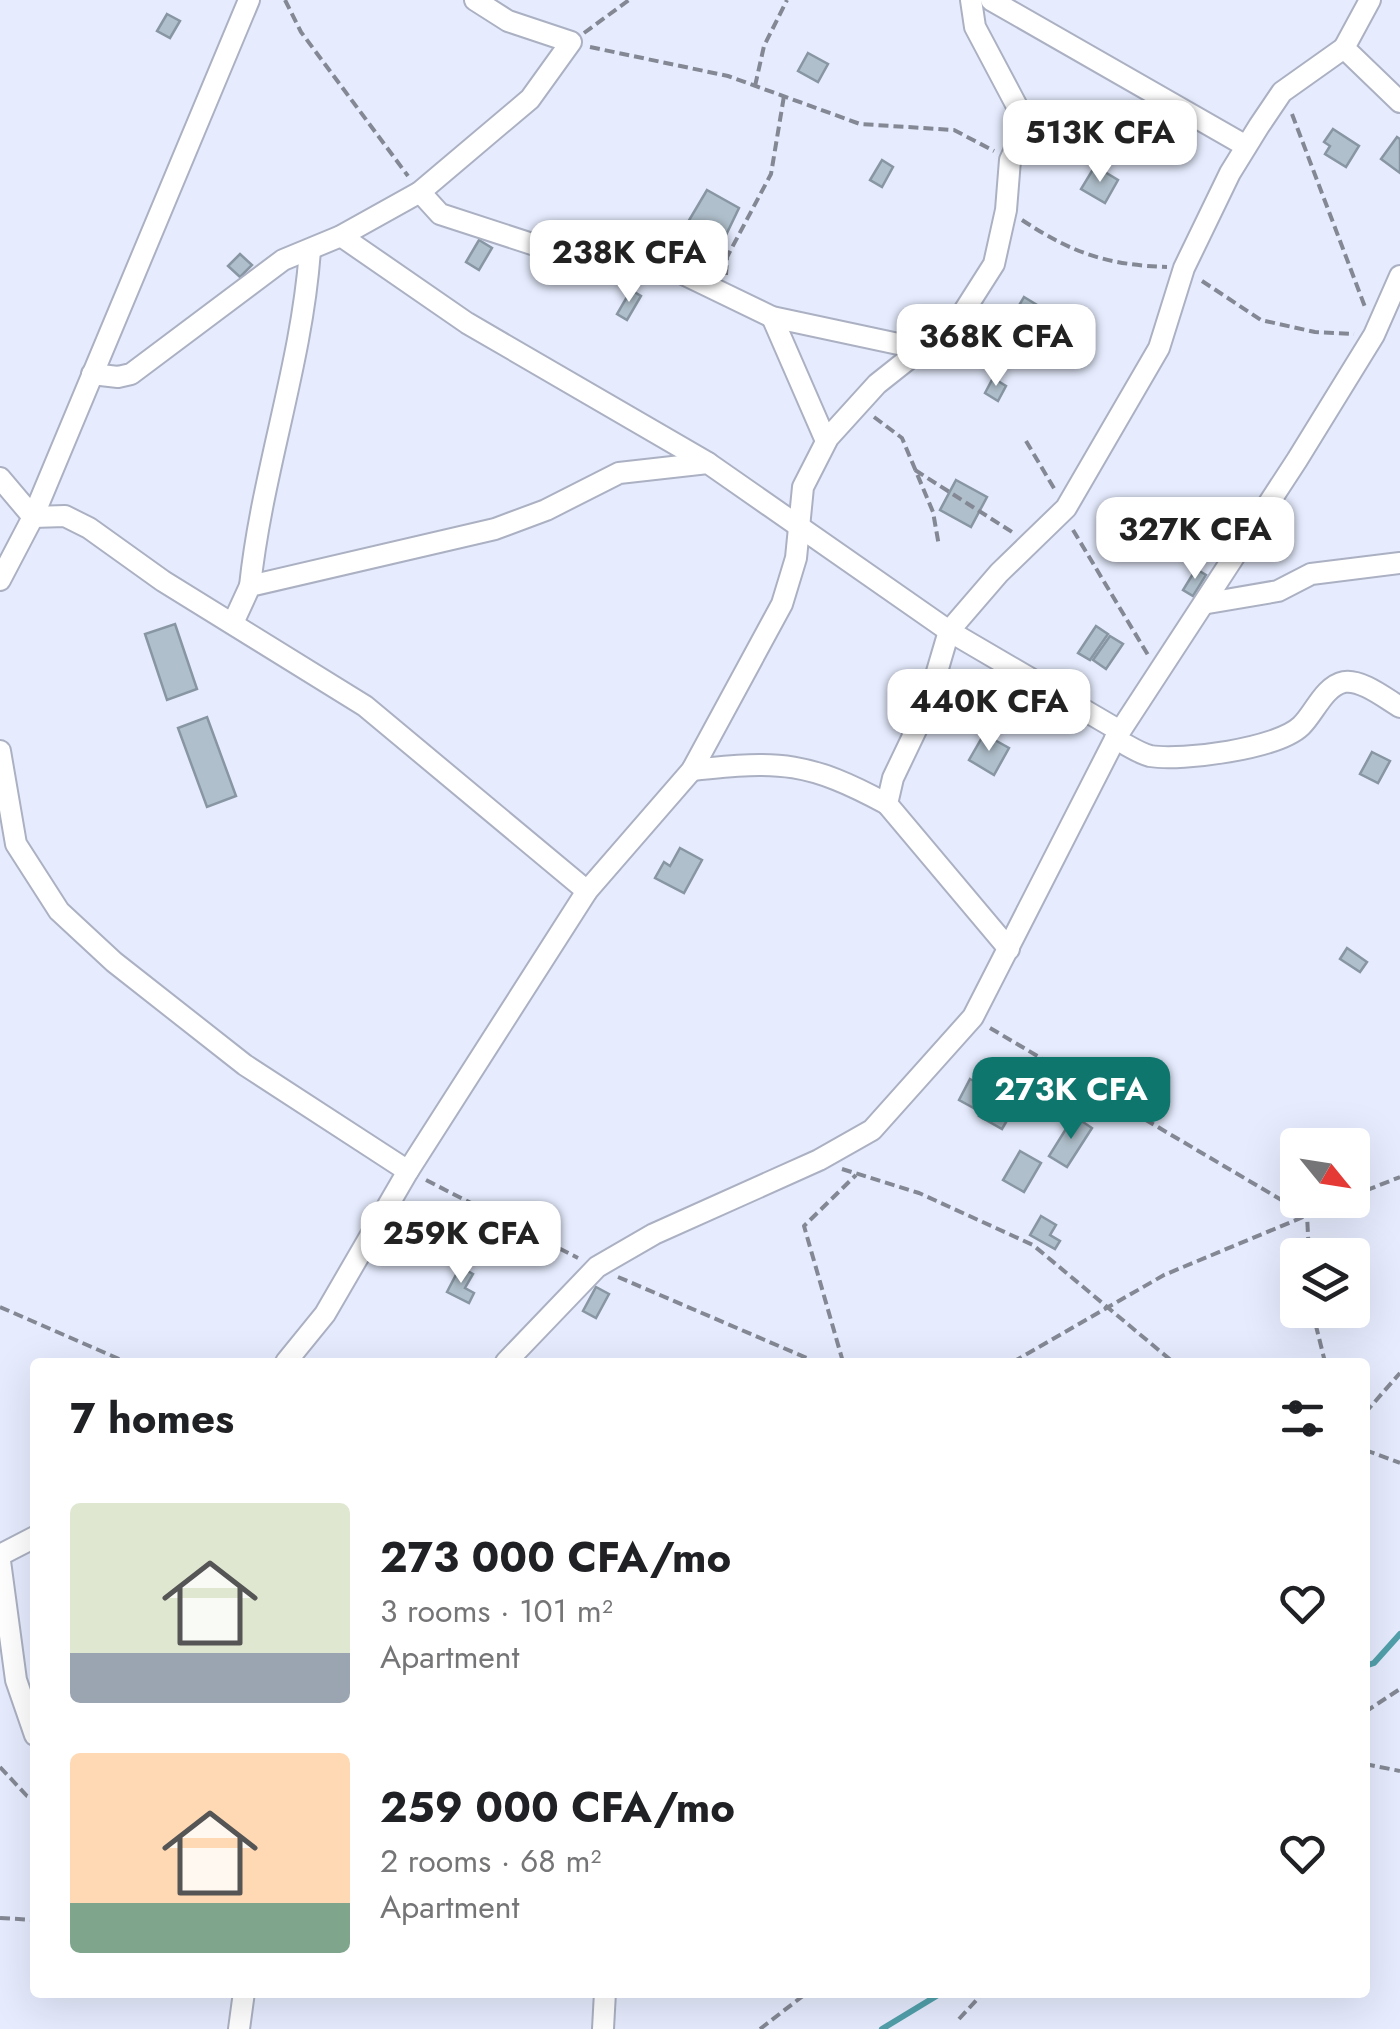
<!DOCTYPE html>
<meta charset="utf-8">
<style>
body{margin:0;font-family:Jost,sans-serif;background:#f6f6f6;color:#202124;height:100vh;display:flex;flex-direction:column;font-size:38px;white-space:nowrap}
*{box-sizing:border-box;margin:0}
p{font-size:32px;color:#757577}
.icon{flex:none;width:55px;height:55px;fill:none;stroke:currentColor;stroke-width:2;stroke-linecap:round;stroke-linejoin:round}
.map{position:relative;flex:1;overflow:hidden}
.sheet{position:absolute;left:30px;top:1358px;width:1340px;height:640px;display:flex;flex-direction:column;background:#fff;border-radius:10px;box-shadow:0 10px 40px #0002}
.sheet>*{flex:none}
.needle{width:65px;rotate:120deg}
.fabs{position:absolute;left:1280px;top:1128px;display:grid;gap:20px}
.fabs a{display:grid;place-items:center;width:90px;height:90px;border-radius:10px;background:#fff;box-shadow:0 10px 40px #0002;font-size:50px}
.price{position:absolute;translate:-50% -85px;padding:0 22px;border-radius:20px;background:#fff;color:#222;font-size:32px;line-height:65px;filter:drop-shadow(0 2px 5px #0008)}
.price::after{content:'';position:absolute;left:50%;top:60px;width:30px;height:22px;margin-left:-15px;background:inherit;clip-path:polygon(0 0,100% 0,50% 100%)}
.price.current{background:#0f766e;color:#fff}
ul{padding:0;list-style:none}
li{display:flex;align-items:center;gap:30px;height:250px;padding:0 40px}
li span{display:grid;place-items:center;flex:none;width:280px;height:200px;border-radius:10px;color:#555}
li>.icon{margin-inline-start:auto}
span .icon{width:120px;height:120px;fill:#fffc;stroke-width:1}
li b{font-size:42px}
h2{display:flex;justify-content:space-between;align-items:center;height:120px;padding:0 40px;font-size:42px}
.map>svg:first-child{display:block}
</style>
<div class="map">
<svg width="1400" height="2029" viewBox="0 0 1400 2029">
<rect width="100%" height="100%" fill="#e6ecfe"/>
<g fill="none" stroke-linecap="round" stroke-linejoin="round">
<!-- stream -->
<g stroke="#51a0ab" stroke-width="6">
<path d="M1365 1666 1374 1663 1400 1634"/>
<path d="M882 2029 943 1992"/>
</g>
</g>
<!-- building -->
<g fill="#afbfcb" stroke="#8796a2" stroke-width="2.5">
<path d="M167 14 180 21 170 38 157 31Z"/>
<path d="M808 53 828 64 818 82 798 71Z"/>
<path d="M1333 129 1359 146 1346 167 1325 154 1330 146 1324 142Z"/>
<path d="M1097 132 1106 137 1102 144 1113 150 1104 166 1084 155Z"/>
<path d="M1397 137 1400 139V173L1381 159Z"/>
<path d="M882 160 893 167 882 187 870 180Z"/>
<path d="M1095 166 1118 180 1105 203 1081 189Z"/>
<path d="M707 190 739 208 713 262 696 251 704 238 685 227Z"/>
<path d="M479 240 492 248 479 270 466 262Z"/>
<path d="M240 254 252 265 240 277 228 266Z"/>
<path d="M631 290 641 296 627 320 617 314Z"/>
<path d="M1024 297 1042 308 1036 318 1018 307Z"/>
<path d="M993 378 1006 386 998 401 985 393Z"/>
<path d="M956 480 987 497 971 527 940 510Z"/>
<path d="M1196 569 1206 575 1193 596 1183 590Z"/>
<path d="M175 624 197 689 167 700 145 634Z"/>
<path d="M1096 626 1108 634 1090 660 1078 653Z"/>
<path d="M1110 636 1123 644 1106 669 1093 660Z"/>
<path d="M207 717 236 796 207 807 178 728Z"/>
<path d="M984 734 1009 748 994 775 969 760Z"/>
<path d="M1372 752 1390 761 1378 783 1360 774Z"/>
<path d="M680 848 702 860 684 893 655 878 664 862 670 866Z"/>
<path d="M1347 948 1367 962 1360 972 1340 959Z"/>
<path d="M970 1079 990 1089 981 1112 959 1100Z"/>
<path d="M996 1087 1019 1100 1002 1129 979 1116Z"/>
<path d="M1074 1116 1092 1128 1067 1167 1049 1156Z"/>
<path d="M1020 1151 1041 1163 1024 1192 1003 1180Z"/>
<path d="M1041 1216 1056 1225 1050 1235 1060 1241 1055 1249 1030 1235Z"/>
<path d="M460 1267 473 1274 465 1288 474 1293 469 1303 447 1292Z"/>
<path d="M596 1287 609 1294 596 1318 583 1311Z"/>
</g>
<g fill="none" stroke-linecap="round" stroke-linejoin="round">
<!-- minor casing -->
<g stroke="#abb1c2" stroke-width="24">
<g id="minor">
<path d="M991 0 1246 146"/>
<path d="M1370 0 1344 48 1400 102"/>
<path d="M420 192 440 214 581 260 679 272 772 317 917 348"/>
<path d="M341 236 467 323 708 463"/>
<path d="M772 317 826 441"/>
<path d="M92 374 118 377 131 374 283 260 341 236 420 192 530 99 571 42 508 21 475 0"/>
<path d="M0 478 33 517 65 516 89 528 163 581 365 706 587 891"/>
<path d="M0 580 33 517 249 0"/>
<path d="M250 586C262 472 302 364 310 250"/>
<path d="M1208 603 1278 591 1311 574 1400 563"/>
<path d="M233 623 250 586 495 529 546 510 619 473 708 463 949 631 1120 731"/>
<path d="M1115 739C1126 744 1138 753 1150 756 1183 761 1277 749 1301 726 1314 714 1324 686 1344 682 1361 679 1385 698 1400 707"/>
<path d="M0 751 16 844 59 911 114 962 245 1065 408 1171"/>
<path d="M692 770C781 760 809 762 887 804"/>
<path d="M1009 949 887 804 893 778 926 709 949 631 999 573 1066 508 1159 348 1184 268 1230 173 1259 126 1282 92 1344 48"/>
<path d="M286 1362 325 1314 408 1171 587 891 692 770 782 604 796 558 803 487 828 438 877 384 959 319 994 264 1006 210 1010 160 1023 132 1020 112 975 27 971 0"/>
<path d="M506 1362 597 1267 654 1234 819 1160 872 1130 973 1017 1115 739 1297 460 1374 335 1400 276"/>
<path d="M0 1555 35 1537"/>
<path d="M0 1561 16 1680 35 1735"/>
<path d="M239 2029 244 1992"/>
<path d="M603 2029 605 1992"/>
</g>
</g>
<!-- path -->
<g stroke="#848894" stroke-width="4" stroke-dasharray="10 5" stroke-linecap="butt">
<path d="M285 0 301 32 408 176"/>
<path d="M584 33 629 0"/>
<path d="M590 47 728 76 860 124 954 130 994 151"/>
<path d="M755 86 764 46 787 0"/>
<path d="M1292 114 1365 307"/>
<path d="M1022 220C1072 253 1107 265 1167 267"/>
<path d="M726 275 727 257 771 174 784 96"/>
<path d="M1202 281 1261 320 1315 332 1354 334"/>
<path d="M874 417 902 438 933 512 939 546"/>
<path d="M1026 441 1055 490"/>
<path d="M915 470 1012 532"/>
<path d="M1073 530 1148 655"/>
<path d="M990 1028 1307 1215 1309 1255"/>
<path d="M842 1169 919 1193 1033 1245 1173 1362"/>
<path d="M426 1180 578 1258"/>
<path d="M1352 1196 1400 1177"/>
<path d="M618 1277 816 1362"/>
<path d="M0 1307 126 1362"/>
<path d="M1312 1310 1325 1362"/>
<path d="M843 1362 804 1226 856 1175"/>
<path d="M1013 1362 1164 1275 1344 1200"/>
<path d="M1365 1413 1400 1373"/>
<path d="M1365 1450 1400 1463"/>
<path d="M1365 1712 1400 1689"/>
<path d="M1365 1764 1400 1771"/>
<path d="M0 1767 27 1796 35 1799"/>
<path d="M0 1918 35 1920"/>
<path d="M959 2019 984 1992"/>
<path d="M760 2029 808 1992"/>
</g>
<!-- minor -->
<use href="#minor" stroke="#fff" stroke-width="20"/>
</g>
</svg>
<div class="fabs">
<a><svg class="needle" viewBox="-14 -14 28 28"><path d="M0-13l5 13h-10z" fill="#e53935"/><path d="M0 13l5-13h-10z" fill="#757577"/></svg></a>
<a><svg class="icon" aria-label="layers" viewBox="0 0 24 24"><path d="M12 4l9 5-9 5-9-5zM3 14l9 5 9-5"/></svg></a>
</div>
<b class="price" style="left:1100px;top:185px">513K CFA</b>
<b class="price" style="left:629px;top:305px">238K CFA</b>
<b class="price" style="left:996px;top:389px">368K CFA</b>
<b class="price" style="left:1195px;top:582px">327K CFA</b>
<b class="price" style="left:989px;top:754px">440K CFA</b>
<b class="price current" style="left:1071px;top:1142px">273K CFA</b>
<b class="price" style="left:461px;top:1286px">259K CFA</b>
<section class="sheet">
<h2>7 homes<svg class="icon" aria-label="filters" viewBox="0 0 24 24"><path d="M4 7h16M4 17h16"/><circle cx="9" cy="7" r="2"/><circle cx="15" cy="17" r="2"/></svg></h2>
<ul>
<li><span style="background:linear-gradient(#dfe7d0 75%,#9aa5b1 0)"><svg class="icon" aria-label="home" viewBox="0 0 24 24"><path d="M3 11l9-7 9 7M6 9v11h12V9"/></svg></span><div><b>273 000 CFA/mo</b><p>3 rooms · 101 m²</p><p>Apartment</p></div><svg class="icon" aria-label="heart" viewBox="0 0 24 24"><path d="M12 20l-8-8c-3-5 5-10 8-4 3-6 11-1 8 4z"/></svg></li>
<li><span style="background:linear-gradient(#ffd9b3 75%,#7fa58c 0)"><svg class="icon" aria-label="home" viewBox="0 0 24 24"><path d="M3 11l9-7 9 7M6 9v11h12V9"/></svg></span><div><b>259 000 CFA/mo</b><p>2 rooms · 68 m²</p><p>Apartment</p></div><svg class="icon" aria-label="heart" viewBox="0 0 24 24"><path d="M12 20l-8-8c-3-5 5-10 8-4 3-6 11-1 8 4z"/></svg></li>
</ul>
</section>
</div>
